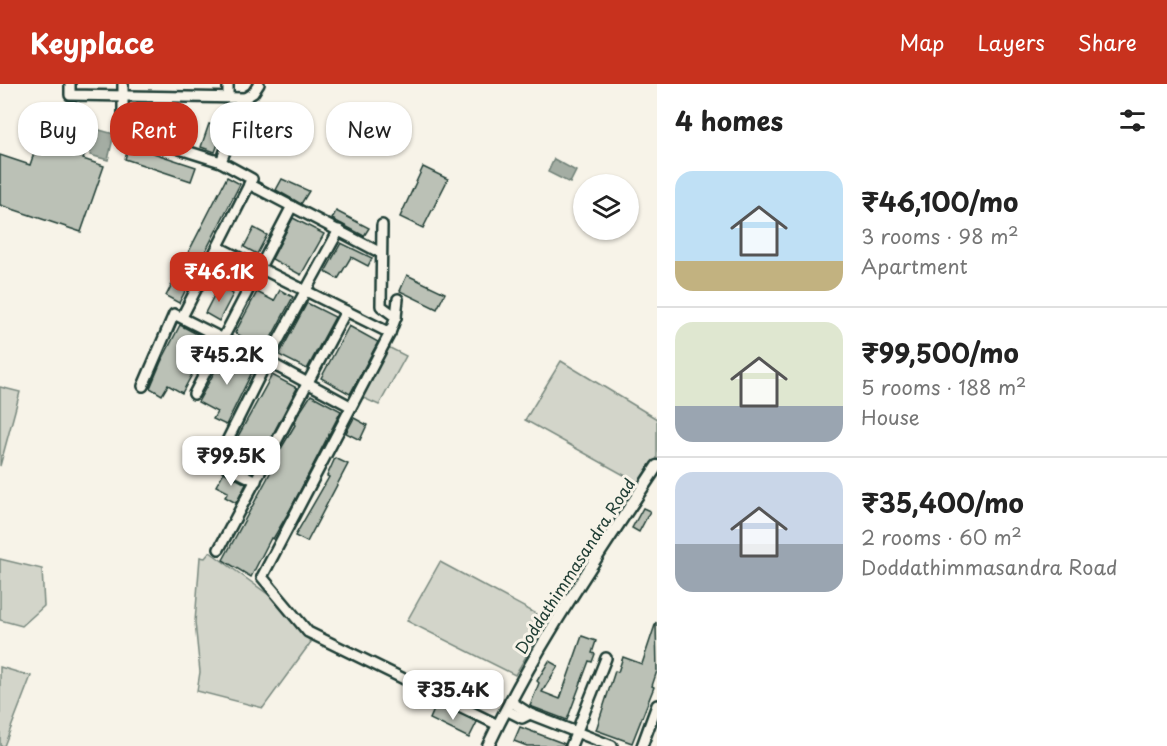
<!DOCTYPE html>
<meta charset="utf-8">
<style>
body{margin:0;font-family:"Playpen Sans",sans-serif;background:#f2f2f2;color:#222;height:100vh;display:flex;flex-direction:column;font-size:22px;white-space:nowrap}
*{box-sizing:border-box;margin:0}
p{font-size:20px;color:#767676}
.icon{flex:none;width:33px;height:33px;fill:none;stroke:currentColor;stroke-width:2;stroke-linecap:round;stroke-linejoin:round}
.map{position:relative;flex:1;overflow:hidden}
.drawer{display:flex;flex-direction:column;background:#fff;width:510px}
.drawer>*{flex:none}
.banner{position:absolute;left:18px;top:18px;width:549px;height:54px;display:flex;gap:12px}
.buttons{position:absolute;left:573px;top:90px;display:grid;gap:12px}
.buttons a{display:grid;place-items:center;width:66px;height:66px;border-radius:50%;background:#fff;box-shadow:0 2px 4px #0004;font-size:30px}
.price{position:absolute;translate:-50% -51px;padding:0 14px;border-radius:12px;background:#fff;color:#222;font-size:20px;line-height:39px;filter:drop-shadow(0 2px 3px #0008)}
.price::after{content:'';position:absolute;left:50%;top:36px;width:18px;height:14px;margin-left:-9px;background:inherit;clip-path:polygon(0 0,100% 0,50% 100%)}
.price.active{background:#c8321e;color:#fff}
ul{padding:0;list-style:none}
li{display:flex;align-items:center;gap:18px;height:150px;padding:0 18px}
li+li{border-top:2px solid #e0e0e0}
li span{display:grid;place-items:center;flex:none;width:168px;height:120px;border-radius:18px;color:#555}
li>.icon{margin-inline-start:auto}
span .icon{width:72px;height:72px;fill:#fffc;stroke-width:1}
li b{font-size:26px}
h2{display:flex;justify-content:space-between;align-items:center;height:72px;padding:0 18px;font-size:26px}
.pill{padding:0 21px;border-radius:24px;background:#fff;box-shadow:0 2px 4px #0004;font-size:21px;line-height:54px}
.pill.active{background:#c8321e;color:#fff}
header{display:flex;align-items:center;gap:36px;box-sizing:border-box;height:84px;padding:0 30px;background:#c8321e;color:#fff}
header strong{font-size:28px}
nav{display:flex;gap:33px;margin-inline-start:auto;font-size:21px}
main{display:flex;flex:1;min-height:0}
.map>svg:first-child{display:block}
</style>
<header>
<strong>Keyplace</strong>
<nav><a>Map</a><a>Layers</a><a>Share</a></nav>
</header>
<main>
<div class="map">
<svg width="657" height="662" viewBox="0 0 657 662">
<rect width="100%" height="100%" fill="#f7f3e8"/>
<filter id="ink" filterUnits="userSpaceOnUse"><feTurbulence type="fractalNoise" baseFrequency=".0167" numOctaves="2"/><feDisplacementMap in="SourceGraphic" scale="12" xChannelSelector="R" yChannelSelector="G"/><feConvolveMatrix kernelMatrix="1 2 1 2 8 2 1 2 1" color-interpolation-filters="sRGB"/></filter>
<g filter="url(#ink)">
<!-- green -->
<g fill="#d3d5ca" stroke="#79897f" stroke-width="1.5">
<path d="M388 263 406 272 379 321 361 313Z"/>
<path d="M561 277 657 335V376L640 400 525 336Z"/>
<path d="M0 303 20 308 0 382Z"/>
<path d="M210 468 269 511 311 558 263 624 197 607 200 588 195 538 200 473 205 474Z"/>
<path d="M0 475 42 485 44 522 22 542 0 536Z"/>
<path d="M440 478 548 536 515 591 407 537Z"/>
<path d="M0 583 31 592 4 662H0Z"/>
</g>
<!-- water -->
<g fill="#a4ada3" stroke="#6f8077" stroke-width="1.5">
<path d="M96 45 114 50 108 76 90 71Z"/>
<path d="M554 75 576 87 570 99 548 88Z"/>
</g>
<!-- building -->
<g fill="#bbc1b6" stroke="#1f3d34" stroke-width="1.5">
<path d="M53 23 66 28 64 34 90 43 86 54 90 56 83 75 104 82 81 148 0 121V71L30 81 44 40 47 41Z"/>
<path d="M209 40 224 44 215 68 201 63Z"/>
<path d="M129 61 196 83 191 97 125 75Z"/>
<path d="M423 83 448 95 423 144 400 133Z"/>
<path d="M227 93 240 100 179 219 166 212Z"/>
<path d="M282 95 309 107 301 120 276 106Z"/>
<path d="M336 127 369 144 364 152 332 135Z"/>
<path d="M293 134 324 150 301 191 272 175Z"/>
<path d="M254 144 267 151 257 170 244 163Z"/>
<path d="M341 159 372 174 368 182 351 173 338 195 325 188Z"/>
<path d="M407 191 445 209 437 225 400 207Z"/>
<path d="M219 202 233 210 219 237 205 229Z"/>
<path d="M280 206 293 213 265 265 235 249 257 208 274 217Z"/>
<path d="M307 219 335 233 307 285 279 271Z"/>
<path d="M180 241 210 257 182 309 168 301 162 311 150 304 161 278Z"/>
<path d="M349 242 378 258 350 310 321 294Z"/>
<path d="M226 267 255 282 226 341 213 335 217 328 198 318Z"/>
<path d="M272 291 297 304 253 388 226 374Z"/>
<path d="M311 311 341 327 290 426 273 455 271 454 251 493 223 476 267 395 272 385 270 383 295 341 294 340 298 331Z"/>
<path d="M354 334 367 341 360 356 346 349Z"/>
<path d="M335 374 348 380 307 458 295 452 329 393 327 392Z"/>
<path d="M224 388 246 400 236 419 225 413 228 408 216 402Z"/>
<path d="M643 424 650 427 639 448 632 444Z"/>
<path d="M656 538 657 587 652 602 654 603 632 659 596 646 615 587 618 588 623 573 642 580Z"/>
<path d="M582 552 596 557 592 569 595 570 592 578 589 577 567 636 530 622 539 599 537 597 549 577 558 582 542 608 560 615Z"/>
<path d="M437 619 477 638 469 654 430 635Z"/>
<path d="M520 643 565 660 564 662H527L514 657Z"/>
</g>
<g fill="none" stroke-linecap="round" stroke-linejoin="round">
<!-- minor casing -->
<g stroke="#1f3d34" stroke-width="14">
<g id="minor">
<path d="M70 0V11L245 14"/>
<path d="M123 0V47L221 78 252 95 182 233"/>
<path d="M228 12V0"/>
<path d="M221 78 245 14 253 9 259 0"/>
<path d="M249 100 381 169"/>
<path d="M382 141 381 222 396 233"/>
<path d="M218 163 390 249"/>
<path d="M398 215 396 233 390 249 262 493 308 548 498 641"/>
<path d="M143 302 174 230 267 277 350 322"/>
<path d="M194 310 292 122"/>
<path d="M223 365 267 277 339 146"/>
<path d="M220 379 256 397"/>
<path d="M219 465 346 227"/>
<path d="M510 617 530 630 612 662"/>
<path d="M506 626 522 634 530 630"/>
<path d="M571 662 606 574"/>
<path d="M642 662 657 621"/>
</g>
</g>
<!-- tertiary casing -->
<g stroke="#1f3d34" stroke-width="15">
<path id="tertiary" d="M488 662C535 563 597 473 657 382"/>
</g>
<!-- minor -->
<use href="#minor" stroke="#f7f3e8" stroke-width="9"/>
<!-- tertiary -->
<use href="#tertiary" stroke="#f7f3e8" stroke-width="10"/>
</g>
</g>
<g text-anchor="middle" stroke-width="6" stroke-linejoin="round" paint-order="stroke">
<!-- street labels -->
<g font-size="16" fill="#1f3d34" stroke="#f7f3e8">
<text transform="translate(575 482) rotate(-57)" y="6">Doddathimmasandra Road</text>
</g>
</g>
</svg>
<div class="buttons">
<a><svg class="icon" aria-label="layers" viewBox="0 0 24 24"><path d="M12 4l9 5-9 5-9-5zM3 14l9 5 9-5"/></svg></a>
</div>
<b class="price active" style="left:219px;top:219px">₹46.1K</b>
<b class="price" style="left:227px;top:302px">₹45.2K</b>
<b class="price" style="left:231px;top:403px">₹99.5K</b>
<b class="price" style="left:453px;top:637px">₹35.4K</b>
<div class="banner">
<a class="pill">Buy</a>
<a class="pill active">Rent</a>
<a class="pill">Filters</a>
<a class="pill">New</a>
</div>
</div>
<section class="drawer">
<h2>4 homes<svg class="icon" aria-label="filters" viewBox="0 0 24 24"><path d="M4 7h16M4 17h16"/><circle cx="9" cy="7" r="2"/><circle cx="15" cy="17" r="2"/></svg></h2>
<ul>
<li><span style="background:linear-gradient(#bfe0f5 75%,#c2b280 0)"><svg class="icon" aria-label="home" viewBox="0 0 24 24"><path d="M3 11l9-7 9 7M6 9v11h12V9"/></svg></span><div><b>₹46,100/mo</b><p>3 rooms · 98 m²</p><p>Apartment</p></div></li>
<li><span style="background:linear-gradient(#dfe7d0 70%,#9aa5b1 0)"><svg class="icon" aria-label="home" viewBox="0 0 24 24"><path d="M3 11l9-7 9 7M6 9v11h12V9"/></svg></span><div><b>₹99,500/mo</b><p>5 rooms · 188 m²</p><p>House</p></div></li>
<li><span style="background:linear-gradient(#c9d6e8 60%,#9aa5b1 0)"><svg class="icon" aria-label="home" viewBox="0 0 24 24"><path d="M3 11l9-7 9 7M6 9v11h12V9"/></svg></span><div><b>₹35,400/mo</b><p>2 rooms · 60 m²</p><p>Doddathimmasandra Road</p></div></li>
</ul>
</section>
</main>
